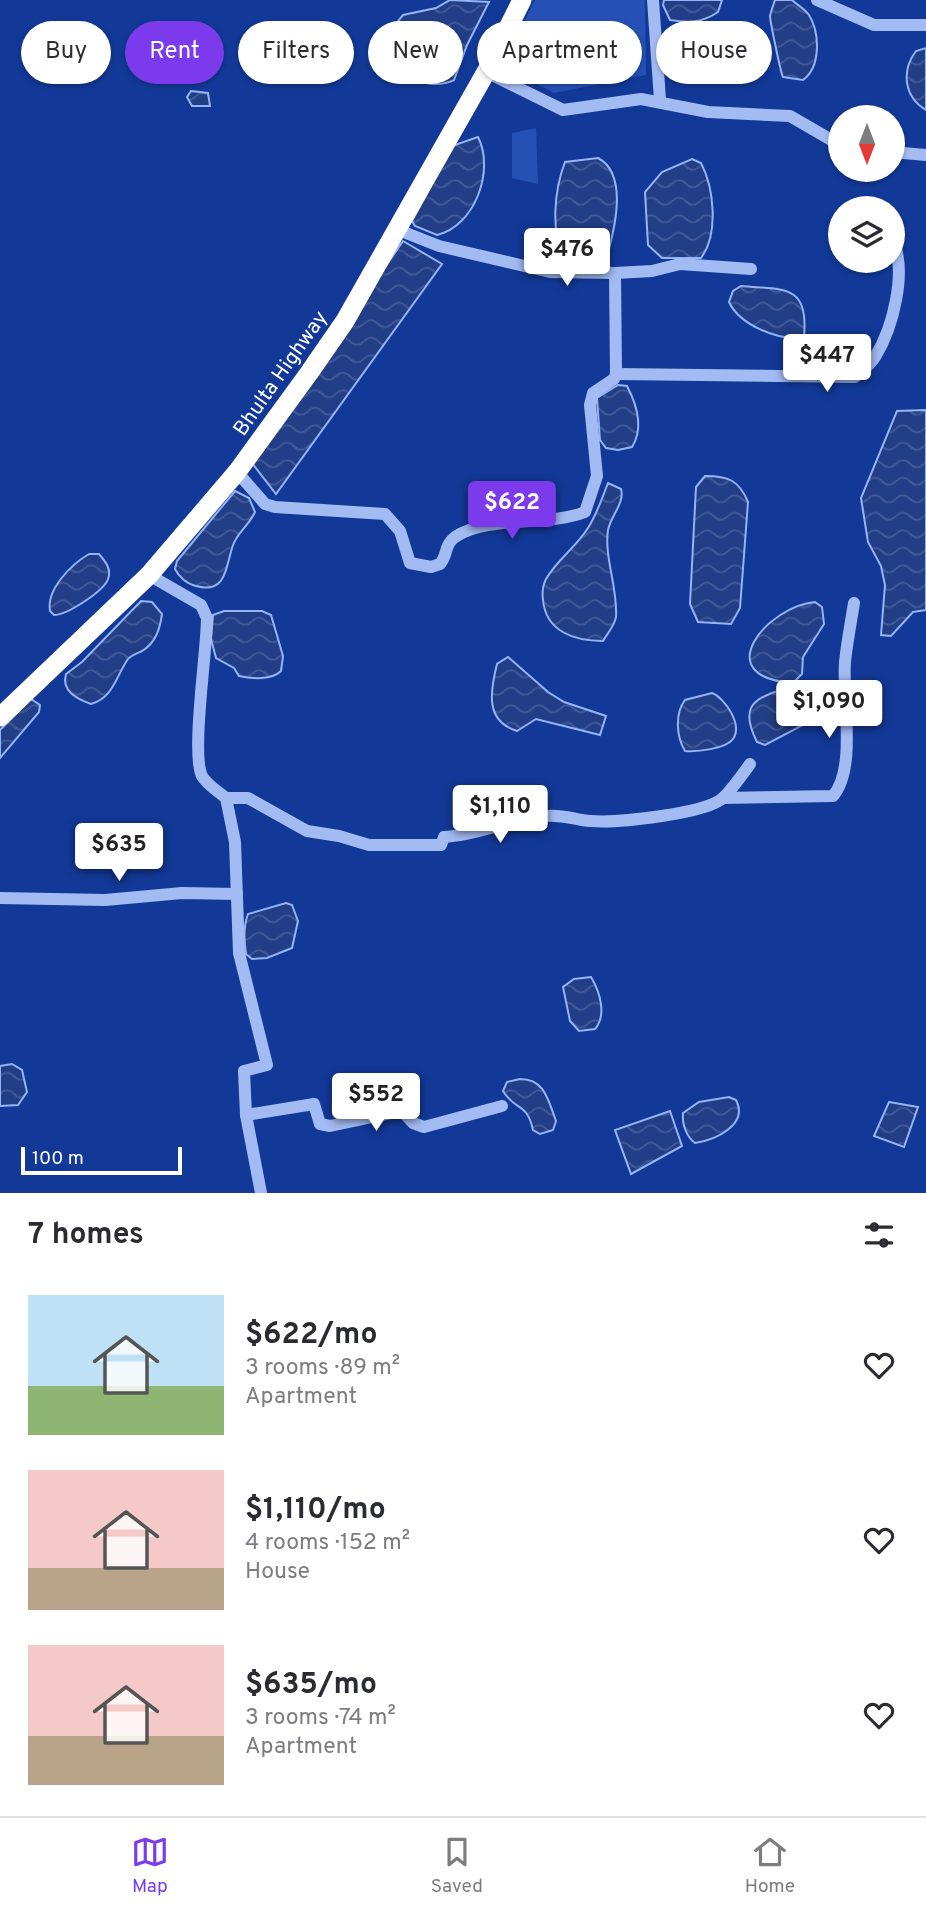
<!DOCTYPE html>
<meta charset="utf-8">
<style>
body{margin:0;font-family:Overpass,sans-serif;background:#f2f2f3;color:#2b2b33;height:100vh;display:flex;flex-direction:column;font-size:26px;white-space:nowrap}
*{box-sizing:border-box;margin:0}
p{font-size:23px;color:#7c7c81}
.icon{flex:none;width:38px;height:38px;fill:none;stroke:currentColor;stroke-width:2;stroke-linecap:round;stroke-linejoin:round}
.map{position:relative;height:1193px;overflow:hidden}
.drawer{display:flex;flex-direction:column;background:#fff;flex:1}
.drawer>*{flex:none}
.banner{position:absolute;left:21px;top:21px;width:886px;height:63px;display:flex;gap:14px}
.needle{width:46px;rotate:180deg}
.tools{position:absolute;left:828px;top:105px;display:grid;gap:14px}
.tools a{display:grid;place-items:center;width:77px;height:77px;border-radius:50%;background:#fff;box-shadow:0 2px 5px #0004;font-size:35px}
.scale{position:absolute;left:21px;bottom:18px;width:161px;box-sizing:border-box;padding-left:7px;border:4px solid #fff;border-top:0;font-size:19px;line-height:24px;white-space:nowrap;color:#fff;-webkit-text-stroke:5px #123997;paint-order:stroke}
.price{position:absolute;translate:-50% -60px;padding:0 16px;border-radius:7px;background:#fff;color:#222;font-size:23px;line-height:46px;filter:drop-shadow(0 2px 4px #0008)}
.price::after{content:'';position:absolute;left:50%;top:42px;width:21px;height:16px;margin-left:-10px;background:inherit;clip-path:polygon(0 0,100% 0,50% 100%)}
.price.current{background:#7c3aed;color:#fff}
ul{padding:0;list-style:none}
li{display:flex;align-items:center;gap:21px;height:175px;padding:0 28px}
li span{display:grid;place-items:center;flex:none;width:196px;height:140px;border-radius:0px;color:#555}
li>.icon{margin-inline-start:auto}
span .icon{width:84px;height:84px;fill:#fffc;stroke-width:1}
li b{font-size:30px}
h2{display:flex;justify-content:space-between;align-items:center;height:84px;padding:0 28px;font-size:30px}
.tag{padding:0 24px;border-radius:32px;background:#fff;box-shadow:0 2px 5px #0004;font-size:24px;line-height:63px}
.tag.current{background:#7c3aed;color:#fff}
.tabs{display:flex;justify-content:space-around;align-items:center;height:98px;border-top:2px solid #e1e1e2;background:#fff;font-size:19px;color:#7c7c81}
.tabs a{display:grid;justify-items:center;gap:4px}
.tabs .current{color:#7c3aed}
.map>svg:first-child{display:block}
</style>
<div class="map">
<svg width="926" height="1193" viewBox="0 0 926 1193">
<defs>
<pattern id="water-waves" width="16" height="10" patternUnits="userSpaceOnUse" patternTransform="scale(1.75)"><rect width="16" height="10" fill="#223e86"/><path d="M0 5q4-4 8 0t8 0" fill="none" stroke="#435b98"/></pattern>
</defs>
<rect width="100%" height="100%" fill="#123997"/>
<!-- green -->
<g fill="#2551b6">
<path d="M535 0H645L646 75 554 93 502 66Z"/>
<path d="M536 128 538 184 512 178V133Z"/>
</g>
<!-- water -->
<g fill="url(#water-waves)" stroke="#94b4f6" stroke-width="2">
<path d="M450 0 489 2 467 45 454 80C426 94 380 69 388 38 390 30 398 21 403 15L436 8Z"/>
<path d="M664 0H722L718 12C702 23 688 23 670 20L663 5Z"/>
<path d="M775 0H792C797 5 805 9 809 15 820 33 821 67 803 80L783 77C781 74 770 21 770 16 771 11 773 6 775 0Z"/>
<path d="M926 48V110C904 97 901 71 916 51Z"/>
<path d="M191 91 208 93 210 106H192L187 97Z"/>
<path d="M478 137C495 170 475 226 437 235L415 226 412 221 452 146Z"/>
<path d="M598 158C628 174 615 227 608 253 595 263 581 261 566 258 549 234 555 188 565 162Z"/>
<path d="M692 159 701 163C714 188 719 234 701 258H662L648 245 645 192 662 172Z"/>
<path d="M403 241 442 264 276 494 252 463Z"/>
<path d="M741 286C782 290 809 283 804 336 780 343 739 324 729 302L733 291Z"/>
<path d="M618 385 627 386C637 405 644 428 632 447L618 450 606 448 600 440 597 398Z"/>
<path d="M926 410V610L913 612 891 636 881 635 885 585 881 566 868 542 861 498 897 411Z"/>
<path d="M705 476C728 476 739 480 748 502L740 608 731 624 698 622 690 604 696 487Z"/>
<path d="M608 483 621 489C625 503 611 515 608 530 604 558 618 588 616 617 615 625 607 634 603 641 575 641 546 632 543 600 542 593 543 585 546 579 557 560 577 546 588 528 597 514 602 498 608 483Z"/>
<path d="M235 491 249 498 255 512C250 523 242 529 236 539 225 555 232 596 196 586 187 584 179 577 175 569L177 561Z"/>
<path d="M89 554H99C105 561 112 569 108 579 104 591 67 615 54 615L50 611C46 589 72 564 89 554Z"/>
<path d="M141 601 152 602 162 614C160 628 156 643 142 651 138 653 131 655 128 659 116 676 114 697 91 704 77 699 61 691 66 674L82 662Z"/>
<path d="M815 602 822 607 824 624 803 657 802 674 793 683C707 677 768 606 815 602Z"/>
<path d="M224 611H262L271 615 283 656 281 671C272 680 252 679 239 676L234 668 216 658 211 639 213 615Z"/>
<path d="M508 657 548 692 564 702 606 716 600 735 536 719 517 731C485 721 490 692 497 664Z"/>
<path d="M781 690H802L806 695 807 723 765 745 757 742C741 710 750 699 781 690Z"/>
<path d="M712 693C725 698 743 725 733 739 726 749 696 752 685 751 676 736 675 713 685 700Z"/>
<path d="M31 699 40 705 39 712 0 758V730Z"/>
<path d="M286 903 292 905 298 921 292 948 267 958 252 959 246 954C244 941 243 927 248 914Z"/>
<path d="M591 977C600 992 607 1015 595 1029L579 1031 570 1021 563 987 574 979Z"/>
<path d="M12 1064 22 1070 27 1092 18 1105 0 1106V1066Z"/>
<path d="M520 1079C545 1079 548 1100 556 1121L553 1130 540 1134 533 1130C527 1102 515 1111 503 1091L507 1082Z"/>
<path d="M729 1097 736 1100C749 1125 715 1140 695 1143 686 1136 682 1124 683 1113L699 1102Z"/>
<path d="M889 1102 918 1107 904 1147 874 1136Z"/>
<path d="M670 1111 682 1146 631 1174 615 1130Z"/>
</g>
<g fill="none" stroke-linecap="round" stroke-linejoin="round">
<!-- minor -->
<g stroke="#a3bbf3" stroke-width="12">
<path d="M653 0 660 100"/>
<path d="M817 0 874 25H926"/>
<path d="M486 72 563 110 641 99 708 112 790 116 840 145"/>
<path d="M892 152 926 155"/>
<path d="M396 229 439 246 550 272 615 273 652 271 680 264 751 269"/>
<path d="M616 374 855 377C862 371 871 364 875 357 893 328 908 270 892 239"/>
<path d="M237 472 265 504 275 507 385 514 400 531 410 563 431 567 440 564C448 555 444 545 455 537 488 515 547 527 585 512L597 476 590 405 593 393 614 379 616 374 615 273"/>
<path d="M149 575 201 605 207 618C207 650 191 754 202 776 208 786 218 791 226 798L235 842 239 953 267 1065 244 1071 246 1115 261 1193"/>
<path d="M226 798H248L307 831 339 836 369 845H441L444 837C479 835 510 819 544 816 565 814 574 820 591 821 617 823 705 814 723 798 733 788 742 775 750 764"/>
<path d="M723 798 833 796C857 768 842 698 845 662 847 642 851 622 854 603"/>
<path d="M0 898 105 900 182 893 237 894"/>
<path d="M246 1115 314 1104 320 1124 330 1126 396 1112H403L413 1123 424 1127 502 1106"/>
</g>
<!-- highway -->
<path stroke="#fff" stroke-width="19" d="M0 717 149 575 237 472 309 373 345 321 486 72 522 0"/>
</g>
<g text-anchor="middle" stroke-width="5" stroke-linejoin="round" paint-order="stroke">
<!-- street labels -->
<g font-size="21" fill="#fff" stroke="#123997">
<text transform="translate(280 373) rotate(-55)" y="7">Bhulta Highway</text>
</g>
</g>
</svg>
<div class="tools">
<a><svg class="needle" viewBox="-14 -14 28 28"><path d="M0-13l5 13h-10z" fill="#e53935"/><path d="M0 13l5-13h-10z" fill="#7c7c81"/></svg></a>
<a><svg class="icon" aria-label="layers" viewBox="0 0 24 24"><path d="M12 4l9 5-9 5-9-5zM3 14l9 5 9-5"/></svg></a>
</div>
<div class="scale">100 m</div>
<b class="price" style="left:567px;top:288px">$476</b>
<b class="price" style="left:827px;top:394px">$447</b>
<b class="price current" style="left:512px;top:541px">$622</b>
<b class="price" style="left:829px;top:740px">$1,090</b>
<b class="price" style="left:500px;top:845px">$1,110</b>
<b class="price" style="left:119px;top:883px">$635</b>
<b class="price" style="left:376px;top:1133px">$552</b>
<div class="banner">
<a class="tag">Buy</a>
<a class="tag current">Rent</a>
<a class="tag">Filters</a>
<a class="tag">New</a>
<a class="tag">Apartment</a>
<a class="tag">House</a>
</div>
</div>
<section class="drawer">
<h2>7 homes<svg class="icon" aria-label="filters" viewBox="0 0 24 24"><path d="M4 7h16M4 17h16"/><circle cx="9" cy="7" r="2"/><circle cx="15" cy="17" r="2"/></svg></h2>
<ul>
<li><span style="background:linear-gradient(#bfe0f5 65%,#8fb573 0)"><svg class="icon" aria-label="home" viewBox="0 0 24 24"><path d="M3 11l9-7 9 7M6 9v11h12V9"/></svg></span><div><b>$622/mo</b><p>3 rooms · 89 m²</p><p>Apartment</p></div><svg class="icon" aria-label="heart" viewBox="0 0 24 24"><path d="M12 20l-8-8c-3-5 5-10 8-4 3-6 11-1 8 4z"/></svg></li>
<li><span style="background:linear-gradient(#f6c9c9 70%,#b9a48a 0)"><svg class="icon" aria-label="home" viewBox="0 0 24 24"><path d="M3 11l9-7 9 7M6 9v11h12V9"/></svg></span><div><b>$1,110/mo</b><p>4 rooms · 152 m²</p><p>House</p></div><svg class="icon" aria-label="heart" viewBox="0 0 24 24"><path d="M12 20l-8-8c-3-5 5-10 8-4 3-6 11-1 8 4z"/></svg></li>
<li><span style="background:linear-gradient(#f6c9c9 65%,#b9a48a 0)"><svg class="icon" aria-label="home" viewBox="0 0 24 24"><path d="M3 11l9-7 9 7M6 9v11h12V9"/></svg></span><div><b>$635/mo</b><p>3 rooms · 74 m²</p><p>Apartment</p></div><svg class="icon" aria-label="heart" viewBox="0 0 24 24"><path d="M12 20l-8-8c-3-5 5-10 8-4 3-6 11-1 8 4z"/></svg></li>
</ul>
</section>
<nav class="tabs">
<a class="current"><svg class="icon" aria-label="map" viewBox="0 0 24 24"><path d="M3 6l6-2 6 2 6-2v14l-6 2-6-2-6 2zM9 4v14M15 6v14"/></svg>Map</a>
<a><svg class="icon" aria-label="saved" viewBox="0 0 24 24"><path d="M7 4h10v16l-5-4-5 4z"/></svg>Saved</a>
<a><svg class="icon" aria-label="home" viewBox="0 0 24 24"><path d="M3 11l9-7 9 7M6 9v11h12V9"/></svg>Home</a>
</nav>
